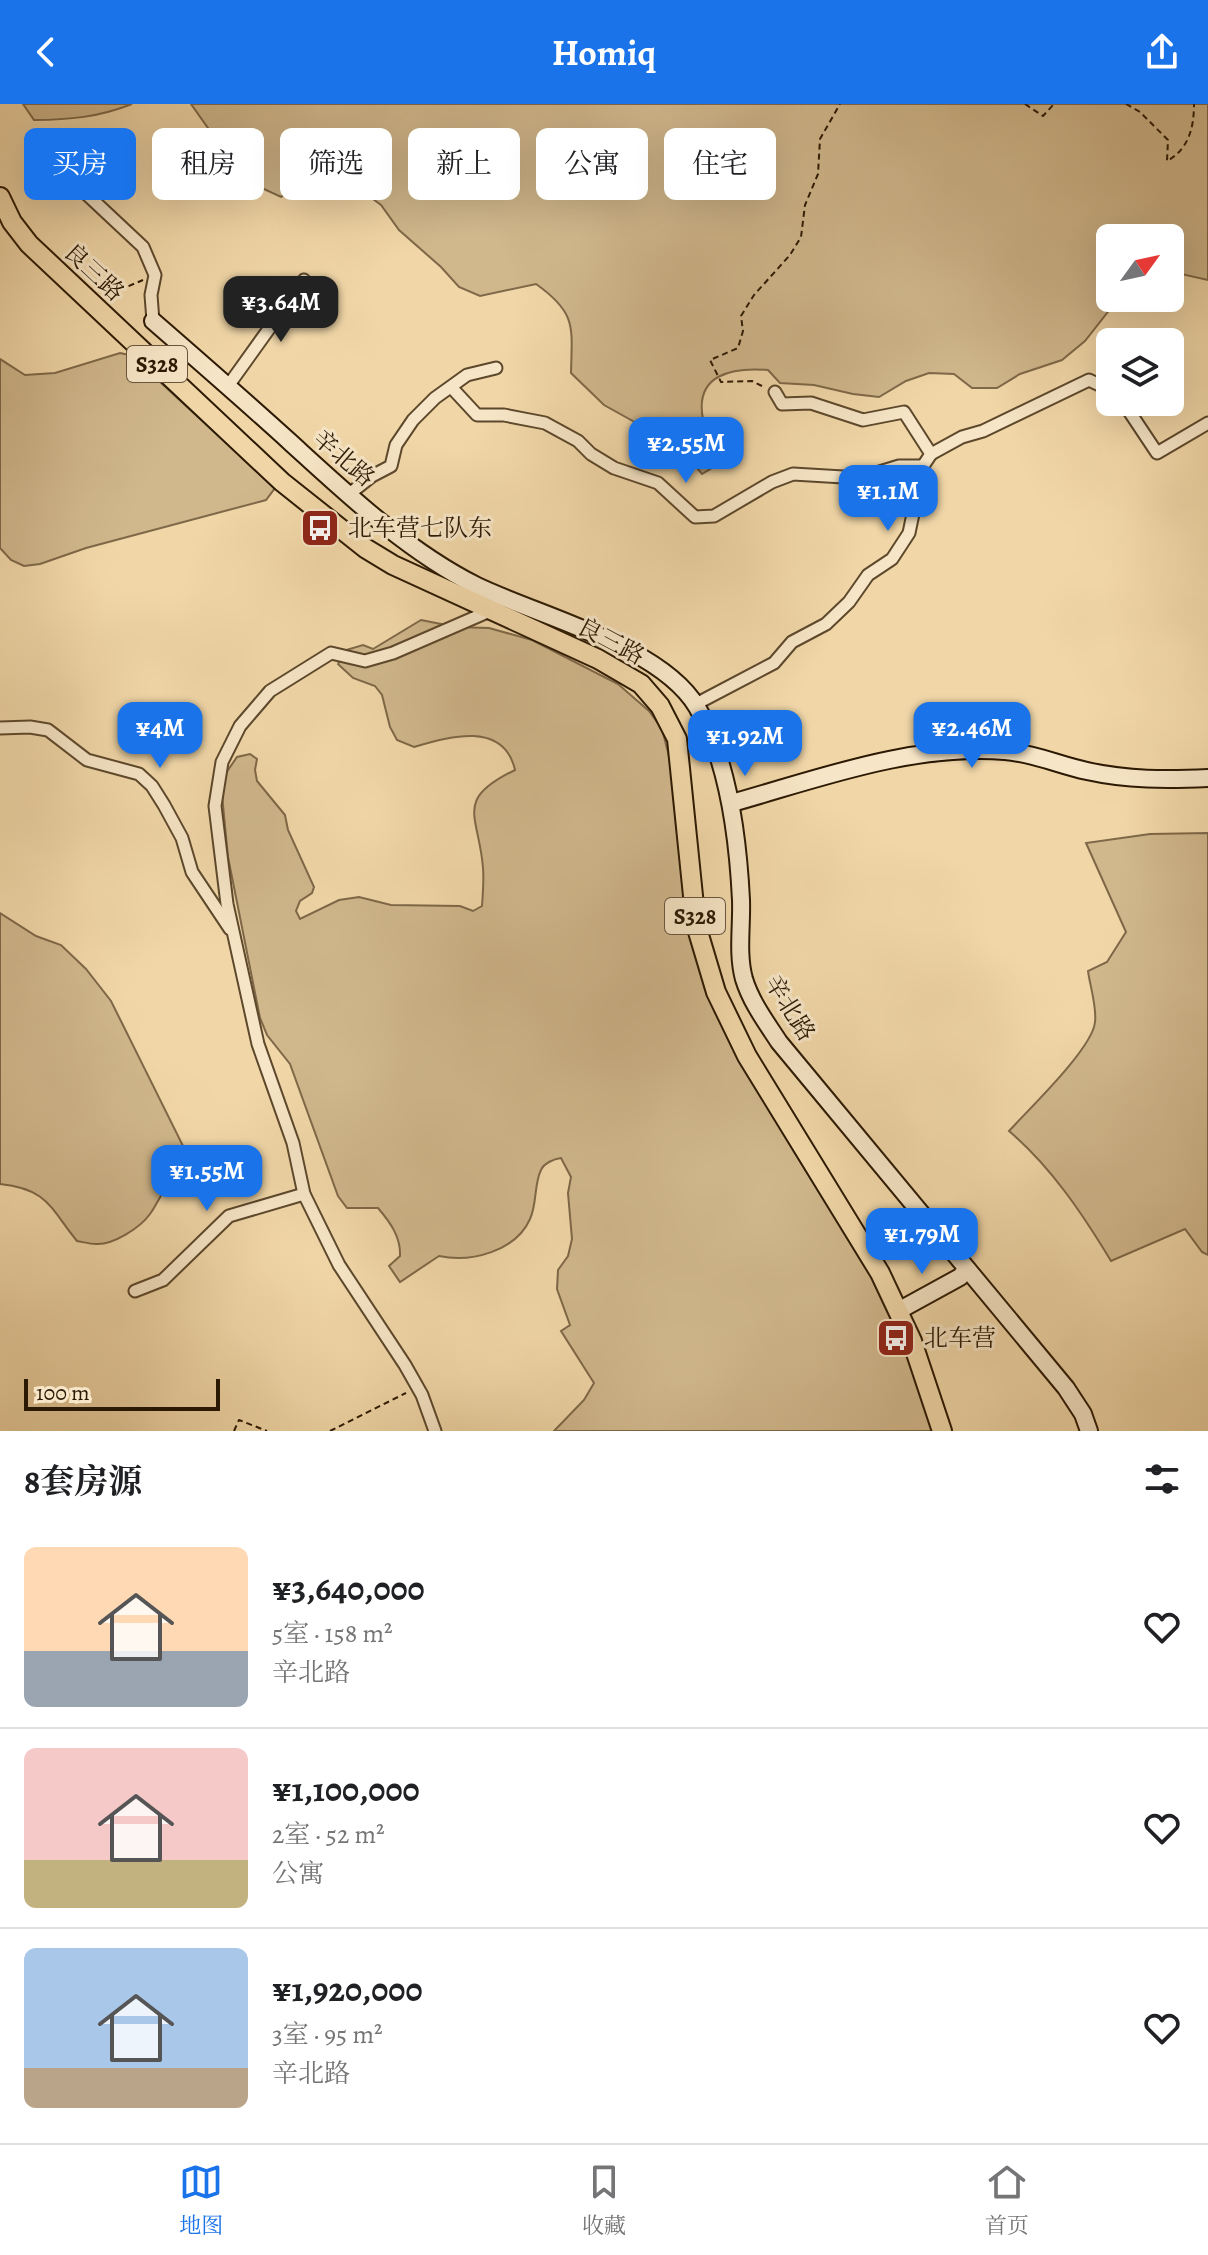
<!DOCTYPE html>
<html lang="zh">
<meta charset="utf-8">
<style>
body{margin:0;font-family:Alegreya,"Noto Serif SC",serif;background:#f6f6f6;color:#202124;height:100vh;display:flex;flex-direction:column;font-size:30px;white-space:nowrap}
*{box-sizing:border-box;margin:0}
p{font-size:26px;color:#757577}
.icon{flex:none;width:44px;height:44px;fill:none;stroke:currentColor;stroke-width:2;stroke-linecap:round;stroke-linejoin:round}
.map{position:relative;height:1327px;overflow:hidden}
.details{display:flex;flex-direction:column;background:#fff;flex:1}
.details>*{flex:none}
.banner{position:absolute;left:24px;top:24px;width:800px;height:72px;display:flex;gap:16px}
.needle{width:52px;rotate:57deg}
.tools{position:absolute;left:1096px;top:120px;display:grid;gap:16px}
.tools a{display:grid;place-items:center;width:88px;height:88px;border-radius:12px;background:#fff;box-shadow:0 8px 32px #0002;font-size:40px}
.scale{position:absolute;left:24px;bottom:20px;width:196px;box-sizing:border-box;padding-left:8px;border:4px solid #2c1903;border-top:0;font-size:22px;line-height:28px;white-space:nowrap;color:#2c1903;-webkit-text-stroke:6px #f6e5c6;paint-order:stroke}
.price{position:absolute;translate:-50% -68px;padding:0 18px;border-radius:16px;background:#1a73e8;color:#fff;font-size:26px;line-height:52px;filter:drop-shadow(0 2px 4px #0008)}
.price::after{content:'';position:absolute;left:50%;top:48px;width:24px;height:18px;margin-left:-12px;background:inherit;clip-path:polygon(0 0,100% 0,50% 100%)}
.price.selected{background:#222;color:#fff}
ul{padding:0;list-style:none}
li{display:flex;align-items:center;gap:24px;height:200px;padding:0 24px}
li+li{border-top:2px solid #e0e0e0}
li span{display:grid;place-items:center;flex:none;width:224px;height:160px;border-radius:12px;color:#555}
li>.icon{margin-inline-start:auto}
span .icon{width:96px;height:96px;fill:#fffc;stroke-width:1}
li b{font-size:34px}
h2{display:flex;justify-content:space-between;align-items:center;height:96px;padding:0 24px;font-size:34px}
.chip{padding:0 28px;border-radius:12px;background:#fff;box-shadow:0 8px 32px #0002;font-size:28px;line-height:72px}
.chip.selected{background:#1a73e8;color:#fff}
header{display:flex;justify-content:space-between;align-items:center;height:104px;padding:0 24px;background:#1a73e8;color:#fff;font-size:36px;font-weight:700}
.tabs{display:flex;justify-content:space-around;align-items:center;height:112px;border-top:2px solid #e0e0e0;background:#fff;font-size:22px;color:#757577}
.tabs a{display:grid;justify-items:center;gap:4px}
.tabs .selected{color:#1a73e8}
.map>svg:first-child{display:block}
</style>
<header><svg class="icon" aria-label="back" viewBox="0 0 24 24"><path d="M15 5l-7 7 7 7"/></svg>Homiq<svg class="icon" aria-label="share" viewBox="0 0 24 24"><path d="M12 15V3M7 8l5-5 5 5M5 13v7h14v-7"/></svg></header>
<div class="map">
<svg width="1208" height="1327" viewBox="0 0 1208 1327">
<rect width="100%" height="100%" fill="#f1d7a8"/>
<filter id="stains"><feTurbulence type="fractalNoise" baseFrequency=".0025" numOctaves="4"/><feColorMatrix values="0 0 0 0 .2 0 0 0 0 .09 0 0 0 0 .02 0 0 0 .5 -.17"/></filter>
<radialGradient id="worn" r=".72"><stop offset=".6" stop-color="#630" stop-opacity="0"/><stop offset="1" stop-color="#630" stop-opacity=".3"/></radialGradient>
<!-- green -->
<g fill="#d0b78c" stroke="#7e6848" stroke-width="2">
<path d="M23 0H132C99 13 69 16 34 16Z"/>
<path d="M191 0H1208V176L1181 170 1175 156H1170V134H1110V194H1129L1111 204 1085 237 1062 256 1020 270 997 284H972L954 270 929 269 906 277 879 293 853 290 814 281 780 279 768 266C733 263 694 270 703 315 706 333 713 345 712 364L702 370 687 352 667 336 604 301 571 269C572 223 577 209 536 180L480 192 459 183 441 163 399 126 381 101 346 75 322 72 281 93 253 80 237 65Z"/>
<path d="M120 249 129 251 146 265 275 384 266 396 86 444 40 460 24 462 11 456 0 444V255L25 271 55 269Z"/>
<path d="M421 516 456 523 489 524 532 536 618 580 649 607 662 625 672 664 703 874 731 941 759 989 873 1169 898 1220 933 1327H554L584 1296 594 1279 561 1227 570 1221 557 1185 558 1166 568 1152 572 1135 568 1089 571 1073 561 1054C554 1055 544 1059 541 1066 534 1080 537 1100 530 1115 516 1147 471 1159 439 1152L400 1178 389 1162 400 1152C401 1133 390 1118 378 1104H347L338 1092 290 960 267 931 260 914 228 753 222 691 226 669 237 653 250 650 257 655 255 666 257 677 285 711 288 726 314 783 312 789 300 797 296 807 300 815 339 796 359 793 391 801 460 802 473 807 482 802C483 789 484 776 483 764 479 711 453 696 515 666 504 617 449 632 414 643L397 636 390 623 382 591 375 582 353 574 338 560 346 546 363 541 373 545Z"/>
<path d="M1208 729V1151L1202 1148 1185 1125 1111 1157C1082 1109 1051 1063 1009 1027 1028 1006 1093 944 1095 918 1097 903 1090 882 1088 867L1107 858 1126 828 1086 739 1150 730Z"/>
<path d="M0 809 36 832 61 841 86 865 111 897 192 1060 195 1075C164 1073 164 1090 150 1110 140 1124 113 1141 96 1140 90 1140 83 1138 77 1137 50 1104 48 1085 0 1080Z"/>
</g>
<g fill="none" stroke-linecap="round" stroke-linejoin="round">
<!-- street casing -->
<g stroke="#5d482c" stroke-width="15">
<g id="street">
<path d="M47 53 143 143 155 171 151 191 153 217"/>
<path d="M228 282 304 176"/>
<path d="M452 284 477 311H504L545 319 578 337 591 350 614 364 658 379 695 413 714 412 772 378 793 370 860 374 899 362H923"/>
<path d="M1123 298 1157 349 1208 319"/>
<path d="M931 350 962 333 983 327 1089 276 1110 286"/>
<path d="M348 391 372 372 391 362 396 341 413 316 435 294 467 271 496 264"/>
<path d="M696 600 774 559 792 538 826 520 849 498 868 471 892 455 909 429 923 362 931 350 904 308 863 316 811 299 782 300 775 288"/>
<path d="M0 624 30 623 48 626 87 656 139 670 152 682 164 701 182 734 192 768 230 825"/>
<path d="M135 1187 163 1176 229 1112 304 1090"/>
<path d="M435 1327 422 1291 405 1261 339 1161 304 1090 293 1039 258 940 227 800 215 702 222 658 240 622 270 587 331 549 365 557 393 549 492 506"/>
</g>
</g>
<!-- secondary casing -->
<g stroke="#2c1903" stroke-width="20">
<g id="secondary">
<path d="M153 217C199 257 245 297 290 338 347 390 407 447 477 482 539 512 661 542 697 603 728 656 738 735 741 796 742 821 737 850 744 875 751 898 766 918 779 938L1066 1284 1083 1310 1089 1327"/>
<path d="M732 699C821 674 910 640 1005 647 1033 649 1059 661 1087 667 1127 676 1167 676 1208 674"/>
<path d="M898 1207 960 1173 967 1165"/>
</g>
</g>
<!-- primary casing -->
<g stroke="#2c1903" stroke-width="22">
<path id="primary" d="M0 93 12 118 29 140 282 378 365 444 393 461 598 555 641 580 660 602 677 635 696 821 716 888 747 952 880 1169 912 1237 942 1327"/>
</g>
<!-- path -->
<g stroke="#2c1903" stroke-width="2" stroke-dasharray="6 4" stroke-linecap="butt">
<path d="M1025 0 1043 12 1054 0"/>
<path d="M1126 0 1140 8 1168 36 1167 57C1189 45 1194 23 1194 0"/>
<path d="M100 183 117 187 143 176"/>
<path d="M762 282 752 277 721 278 710 256 738 244 743 227 741 212 754 191 790 151 801 133 805 101 818 70 820 35 840 0"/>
<path d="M234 1327 239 1316 267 1327"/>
<path d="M330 1327 406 1289"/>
</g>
<!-- street -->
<use href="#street" stroke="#f6e5c6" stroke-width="11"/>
<!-- secondary -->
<use href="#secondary" stroke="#f6e5c6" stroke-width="16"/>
<!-- primary -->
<use href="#primary" stroke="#f1d7a8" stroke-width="18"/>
</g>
<!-- icons -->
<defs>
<g id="bus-square" transform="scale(2)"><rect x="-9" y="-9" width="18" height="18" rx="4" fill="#8f2418" stroke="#f6e5c6"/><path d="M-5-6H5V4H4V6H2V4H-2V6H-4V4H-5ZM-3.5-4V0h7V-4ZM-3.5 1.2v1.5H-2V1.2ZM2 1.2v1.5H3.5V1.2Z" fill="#fff"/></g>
</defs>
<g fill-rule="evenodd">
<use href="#bus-square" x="320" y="424"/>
<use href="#bus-square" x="896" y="1234"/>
</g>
<g text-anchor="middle" stroke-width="6" stroke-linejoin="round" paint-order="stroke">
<!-- shield labels -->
<g fill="#f6e5c6" stroke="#69563e" stroke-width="2">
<rect x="127" y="242" width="60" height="36" rx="6"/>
<rect x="665" y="794" width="60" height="36" rx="6"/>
</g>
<g font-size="22" font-weight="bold" fill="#2c1903">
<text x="157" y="268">S328</text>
<text x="695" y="820">S328</text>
</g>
<!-- street labels -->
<g font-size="24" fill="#2c1903" stroke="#f6e5c6">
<text transform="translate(94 168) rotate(43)" y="8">良三路</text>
<text transform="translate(344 354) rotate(41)" y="8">辛北路</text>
<text transform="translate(611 537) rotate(28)" y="8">良三路</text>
<text transform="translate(790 904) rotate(58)" y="8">辛北路</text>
</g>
<!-- poi labels -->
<g font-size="24" fill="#2c1903" stroke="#f6e5c6" text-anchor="start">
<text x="348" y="432">北车营七队东</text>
<text x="924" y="1242">北车营</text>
</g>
</g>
<rect width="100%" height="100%" filter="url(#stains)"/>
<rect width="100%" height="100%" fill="url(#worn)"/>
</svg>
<div class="tools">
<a><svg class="needle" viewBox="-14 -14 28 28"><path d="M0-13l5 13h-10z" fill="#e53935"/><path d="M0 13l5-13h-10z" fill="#757577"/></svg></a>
<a><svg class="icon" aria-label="layers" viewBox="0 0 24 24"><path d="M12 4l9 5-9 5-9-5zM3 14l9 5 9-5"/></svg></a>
</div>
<div class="scale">100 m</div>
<b class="price selected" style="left:281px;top:240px">¥3.64M</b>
<b class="price" style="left:686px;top:381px">¥2.55M</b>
<b class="price" style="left:888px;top:429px">¥1.1M</b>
<b class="price" style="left:160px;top:666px">¥4M</b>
<b class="price" style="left:972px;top:666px">¥2.46M</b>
<b class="price" style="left:745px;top:674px">¥1.92M</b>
<b class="price" style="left:207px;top:1109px">¥1.55M</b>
<b class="price" style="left:922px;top:1172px">¥1.79M</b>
<div class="banner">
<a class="chip selected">买房</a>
<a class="chip">租房</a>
<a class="chip">筛选</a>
<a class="chip">新上</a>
<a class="chip">公寓</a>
<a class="chip">住宅</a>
</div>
</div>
<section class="details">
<h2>8套房源<svg class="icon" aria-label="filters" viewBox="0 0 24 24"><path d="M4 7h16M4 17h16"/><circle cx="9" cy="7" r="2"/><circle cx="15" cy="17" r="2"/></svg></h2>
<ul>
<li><span style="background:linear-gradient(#ffd9b3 65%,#9aa5b1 0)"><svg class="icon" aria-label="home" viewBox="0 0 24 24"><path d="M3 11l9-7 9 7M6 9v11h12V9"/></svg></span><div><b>¥3,640,000</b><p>5室 · 158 m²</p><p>辛北路</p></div><svg class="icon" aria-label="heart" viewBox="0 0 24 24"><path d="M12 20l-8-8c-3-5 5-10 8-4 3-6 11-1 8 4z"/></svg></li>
<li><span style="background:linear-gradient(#f6c9c9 70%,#c2b280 0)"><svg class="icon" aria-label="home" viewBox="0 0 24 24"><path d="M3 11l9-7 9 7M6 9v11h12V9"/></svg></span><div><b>¥1,100,000</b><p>2室 · 52 m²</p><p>公寓</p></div><svg class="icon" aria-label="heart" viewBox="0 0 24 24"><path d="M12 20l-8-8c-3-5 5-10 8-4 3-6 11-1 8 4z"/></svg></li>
<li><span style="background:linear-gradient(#a9c7e8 75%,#b9a48a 0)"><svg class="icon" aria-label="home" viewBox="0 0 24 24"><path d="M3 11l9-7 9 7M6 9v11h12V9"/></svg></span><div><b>¥1,920,000</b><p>3室 · 95 m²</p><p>辛北路</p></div><svg class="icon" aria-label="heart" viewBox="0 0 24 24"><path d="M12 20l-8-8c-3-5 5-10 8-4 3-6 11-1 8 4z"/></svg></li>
</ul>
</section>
<nav class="tabs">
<a class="selected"><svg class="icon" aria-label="map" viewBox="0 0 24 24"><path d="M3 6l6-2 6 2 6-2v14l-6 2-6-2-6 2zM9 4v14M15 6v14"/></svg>地图</a>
<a><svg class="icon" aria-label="saved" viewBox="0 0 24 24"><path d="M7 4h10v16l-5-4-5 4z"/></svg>收藏</a>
<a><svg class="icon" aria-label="home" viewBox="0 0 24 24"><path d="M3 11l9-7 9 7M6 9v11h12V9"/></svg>首页</a>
</nav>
